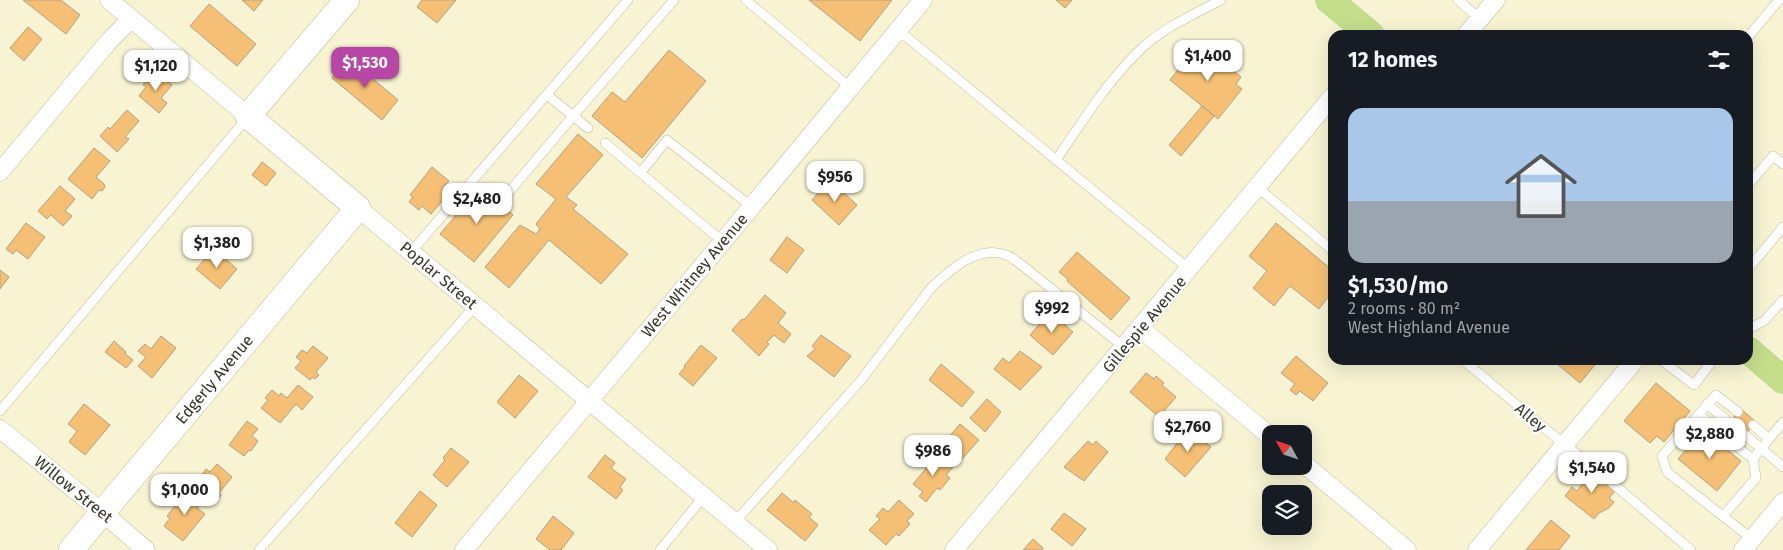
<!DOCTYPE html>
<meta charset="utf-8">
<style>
body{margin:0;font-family:"Fira Sans",sans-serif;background:#242831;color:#f1f3f6;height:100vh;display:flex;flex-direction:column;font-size:19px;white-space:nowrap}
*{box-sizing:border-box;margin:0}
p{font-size:16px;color:#9ea1a6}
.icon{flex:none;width:28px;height:28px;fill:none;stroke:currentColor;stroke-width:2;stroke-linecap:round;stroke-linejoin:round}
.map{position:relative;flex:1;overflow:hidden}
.side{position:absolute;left:1328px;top:30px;width:425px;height:335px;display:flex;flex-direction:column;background:#171b24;border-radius:15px;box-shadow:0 5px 20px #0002}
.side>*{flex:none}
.needle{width:32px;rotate:310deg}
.buttons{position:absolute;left:1262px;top:425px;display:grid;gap:10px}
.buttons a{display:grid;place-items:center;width:50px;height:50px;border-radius:10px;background:#171b24;box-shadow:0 5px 20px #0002;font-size:25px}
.price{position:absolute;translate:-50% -42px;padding:0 11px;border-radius:10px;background:#fff;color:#222;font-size:16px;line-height:32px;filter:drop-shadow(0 1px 2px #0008)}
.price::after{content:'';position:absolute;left:50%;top:30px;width:15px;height:11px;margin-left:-8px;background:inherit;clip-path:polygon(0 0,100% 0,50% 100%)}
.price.active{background:#b647a5;color:#fff}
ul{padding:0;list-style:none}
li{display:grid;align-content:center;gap:10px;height:265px;padding:0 20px}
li+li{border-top:1px solid #363941}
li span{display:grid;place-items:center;height:155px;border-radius:15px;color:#555}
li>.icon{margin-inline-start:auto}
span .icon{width:90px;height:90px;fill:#fffc;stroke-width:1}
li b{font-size:21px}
h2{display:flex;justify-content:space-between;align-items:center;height:60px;padding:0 20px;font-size:21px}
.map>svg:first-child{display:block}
</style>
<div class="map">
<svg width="1783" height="550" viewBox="0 0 1783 550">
<rect width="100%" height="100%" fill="#f7f3d3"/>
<!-- building -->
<g fill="#f5c075" stroke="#b19f85">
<path d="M23 0H61L80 15 66 34Z"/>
<path d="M242 0H263L254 11Z"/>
<path d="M422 0H456L437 23 417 7Z"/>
<path d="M809 0H892L860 41Z"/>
<path d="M1056 0H1072L1065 8Z"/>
<path d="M209 4 256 44 237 66 190 26Z"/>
<path d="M28 27 42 39 24 61 10 48Z"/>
<path d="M1205 48 1241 77 1236 84 1242 89 1218 119 1170 80 1194 50 1202 53Z"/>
<path d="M669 50 706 81 642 158 592 116 612 92 625 102Z"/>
<path d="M348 58 398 100 382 120 332 78Z"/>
<path d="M158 72 172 85 161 98 167 103 159 113 139 96 146 87 143 85 146 81 148 83Z"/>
<path d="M1202 106 1214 116 1181 156 1169 145Z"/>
<path d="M127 110 139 121 125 137 129 139 117 152 100 136 108 127 110 129Z"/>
<path d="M578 134 603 155 566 197 577 205 573 209 628 254 601 284 549 240 509 288 485 267 520 225 536 234 540 229 536 224 556 199 536 184Z"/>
<path d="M94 148 110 161 96 177 104 184 105 187 102 191 99 190 92 199 68 179Z"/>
<path d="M262 162 276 173 266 186 252 175Z"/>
<path d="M432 167 449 181 442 188 449 193 431 214 422 206 419 210 409 202 413 197 410 195Z"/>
<path d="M830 180 857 205 839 225 812 200Z"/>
<path d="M60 186 75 199 65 211 72 216 63 226 51 215 47 219 38 211Z"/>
<path d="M480 187 513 215 474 262 440 234Z"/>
<path d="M26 223 45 237 28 259 16 250 13 254 6 249Z"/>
<path d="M1276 223 1332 270V292L1319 309 1290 286 1274 306 1253 288 1267 271 1249 256Z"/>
<path d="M787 237 804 250 787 273 770 260Z"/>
<path d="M214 249 237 269 220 289 196 269Z"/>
<path d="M1077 252 1130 298 1111 320 1067 281 1068 279 1059 272Z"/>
<path d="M0 270 9 277 0 289Z"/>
<path d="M765 295 786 313 778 323 791 334 784 343 774 335 767 342 769 344 759 356 732 330 742 319 744 320Z"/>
<path d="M1050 312 1073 332 1053 355 1030 335Z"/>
<path d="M821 335 851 356 834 377 807 356 815 349 812 346Z"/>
<path d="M161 336 176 348 152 378 138 366 146 357 138 351 145 344 151 349Z"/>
<path d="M114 341 126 352 125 354 133 360 126 368 105 352Z"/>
<path d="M701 345 717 358 693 386 679 374 685 367 684 366Z"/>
<path d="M313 346 328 358 316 372 319 375 315 379 312 377 310 380 295 368 301 361 296 357 302 350 307 353Z"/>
<path d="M1020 351 1042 367 1020 390 994 369 1003 358 1009 363Z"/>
<path d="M1296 356 1328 383 1313 401 1300 391 1296 395 1290 390 1295 384 1281 373Z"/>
<path d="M1559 360H1599L1580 383 1556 363Z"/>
<path d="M941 364 974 392 962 407 929 380Z"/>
<path d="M1146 373 1154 379 1156 376 1164 383 1162 385 1176 397 1159 417 1130 392Z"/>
<path d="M519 375 538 391 515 418 497 402Z"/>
<path d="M1656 383 1690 411 1664 442 1657 436 1650 443 1624 421Z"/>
<path d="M298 385 313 397 302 410 296 404 280 423 261 408 268 400 265 398 272 390 279 396 281 393 287 398Z"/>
<path d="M987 399 1001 412 985 432 970 418Z"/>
<path d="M84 404 110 425 85 455 69 442 77 431 68 424Z"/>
<path d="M1741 409 1756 422 1733 449 1718 436Z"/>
<path d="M247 421 258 429 252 436 258 441 251 451 249 450 244 456 229 445Z"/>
<path d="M960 424 979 440 961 460 943 444Z"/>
<path d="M1188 429 1211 447 1185 477 1165 459Z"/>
<path d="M1703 430 1741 461 1717 491 1678 459Z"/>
<path d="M1088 441 1093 445 1096 441 1108 452 1084 481 1064 467Z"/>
<path d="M451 448 469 462 447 487 433 475 445 460 443 458Z"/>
<path d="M938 454 953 467 946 475 950 478 940 490 937 488 926 502 919 496 923 492 913 484Z"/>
<path d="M605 455 615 463 611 468 626 479 620 487 623 490 616 499 588 477Z"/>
<path d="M217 464 232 477 219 493 221 495 215 502 196 486 203 478 201 476 206 469 210 472Z"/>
<path d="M1585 467 1591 472 1592 470 1616 490 1609 498 1614 502 1609 508 1599 513 1594 519 1565 496 1572 487 1577 491 1583 483 1577 477Z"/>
<path d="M188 490 202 502 197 508 205 514 183 541 164 526 170 518 167 516Z"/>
<path d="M420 491 437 505 412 537 395 523Z"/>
<path d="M782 493 794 503 795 500 812 514 809 517 818 525 805 541 767 510Z"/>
<path d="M899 500 914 514 907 521 910 524 899 536 896 534 886 545 869 530 880 519 876 516 883 508 888 512Z"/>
<path d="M1064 513 1086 529 1072 546 1051 529Z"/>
<path d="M553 516 574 533 561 550H550L536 539Z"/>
<path d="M1551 520 1570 536 1559 550H1526Z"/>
<path d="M1033 539 1043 548 1042 550H1023Z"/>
</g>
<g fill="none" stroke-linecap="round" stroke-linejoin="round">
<!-- lane casing -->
<g stroke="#c0bb9d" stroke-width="10">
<g id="lane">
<path d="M746 0 851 88"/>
<path d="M1458 0 1480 19"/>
<path d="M898 30 1189 269"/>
<path d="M1748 37 1779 0"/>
<path d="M547 95 588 128"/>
<path d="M605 143 723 242"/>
<path d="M1056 160C1083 121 1108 80 1142 48 1165 27 1194 14 1221 0"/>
<path d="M641 172 667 140 752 207"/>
<path d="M1748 185 1773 156 1783 164"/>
<path d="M1257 187 1332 250"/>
<path d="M504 198 573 116 674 0"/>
<path d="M411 252 628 0"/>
<path d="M1748 269 1783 227"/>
<path d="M1748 329 1764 321 1783 300"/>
<path d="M1463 360 1565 445 1584 459 1691 550"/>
<path d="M1661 360 1694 385 1713 360"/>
<path d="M1707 404 1730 423"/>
<path d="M0 411 248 117"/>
<path d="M1738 412 1716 395 1662 456 1667 472 1752 539"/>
<path d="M1699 414 1721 433"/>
<path d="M1753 425 1769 439 1783 422"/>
<path d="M1745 435 1783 467"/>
<path d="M1736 446 1753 459 1769 439"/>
<path d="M1723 516 1756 478 1753 459"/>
<path d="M735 522 862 379 931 288C950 270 978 244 1006 255 1012 257 1017 262 1023 266L1124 347"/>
<path d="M259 550 475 306"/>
<path d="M660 550 704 496"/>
</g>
</g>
<!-- street casing -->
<g stroke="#c0bb9d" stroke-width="19">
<g id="street">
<path d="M109 0 248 116"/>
<path d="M1466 35 1496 0"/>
<path d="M0 172 109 41 131 19"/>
<path d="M358 208 768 550"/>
<path d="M1140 328 1271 437"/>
<path d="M0 429 102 512 146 550"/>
<path d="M1304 464 1407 550"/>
<path d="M464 550 710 257 923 0"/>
<path d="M954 550 1332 97"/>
<path d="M1477 550 1635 360"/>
<path d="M1743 550 1783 502"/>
</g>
</g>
<!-- secondary casing -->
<g stroke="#c0bb9d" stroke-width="26">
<path id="secondary" d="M71 550 358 208 248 116 347 0"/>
</g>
<!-- primary casing -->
<g stroke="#fff" stroke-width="29">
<g id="primary">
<path d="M1329 0 1371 35"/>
<path d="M1748 350 1783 380"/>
</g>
</g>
<!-- lane -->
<use href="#lane" stroke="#fff" stroke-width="9"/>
<!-- street -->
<use href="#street" stroke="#fff" stroke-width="18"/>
<!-- secondary -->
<use href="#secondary" stroke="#fff" stroke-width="25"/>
<!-- primary -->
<use href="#primary" stroke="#c4dd8b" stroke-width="28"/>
</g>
<g text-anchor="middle" stroke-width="4.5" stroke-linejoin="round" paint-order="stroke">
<!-- street labels -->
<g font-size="16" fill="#353327" stroke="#fff">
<text transform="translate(439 275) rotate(40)" y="6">Poplar Street</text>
<text transform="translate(694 275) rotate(-50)" y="6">West Whitney Avenue</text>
<text transform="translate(1144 324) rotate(-50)" y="6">Gillespie Avenue</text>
<text transform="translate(214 379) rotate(-50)" y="6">Edgerly Avenue</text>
<text transform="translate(1531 417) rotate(40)" y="6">Alley</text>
<text transform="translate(74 489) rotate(39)" y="6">Willow Street</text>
</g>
</g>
</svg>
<div class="buttons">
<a><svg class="needle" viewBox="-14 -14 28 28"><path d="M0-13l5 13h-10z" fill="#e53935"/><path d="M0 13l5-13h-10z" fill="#9ea1a6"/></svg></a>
<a><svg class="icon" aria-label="layers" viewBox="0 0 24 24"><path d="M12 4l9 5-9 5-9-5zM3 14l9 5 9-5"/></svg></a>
</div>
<b class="price" style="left:1208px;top:82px">$1,400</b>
<b class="price active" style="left:365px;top:89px">$1,530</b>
<b class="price" style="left:156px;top:92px">$1,120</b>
<b class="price" style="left:835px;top:203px">$956</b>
<b class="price" style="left:477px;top:225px">$2,480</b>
<b class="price" style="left:217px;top:269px">$1,380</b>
<b class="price" style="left:1052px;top:334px">$992</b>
<b class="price" style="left:1188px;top:453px">$2,760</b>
<b class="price" style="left:1710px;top:460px">$2,880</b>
<b class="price" style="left:933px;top:477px">$986</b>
<b class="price" style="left:1592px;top:494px">$1,540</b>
<b class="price" style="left:185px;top:516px">$1,000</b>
<section class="side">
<h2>12 homes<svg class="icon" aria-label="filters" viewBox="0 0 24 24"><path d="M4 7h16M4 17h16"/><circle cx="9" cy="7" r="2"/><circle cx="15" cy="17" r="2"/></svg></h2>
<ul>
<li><span style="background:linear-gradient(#a9c7e8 60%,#9aa5b1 0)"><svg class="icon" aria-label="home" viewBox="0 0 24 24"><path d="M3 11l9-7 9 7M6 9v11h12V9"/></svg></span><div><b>$1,530/mo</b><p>2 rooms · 80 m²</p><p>West Highland Avenue</p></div></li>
</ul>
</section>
</div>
